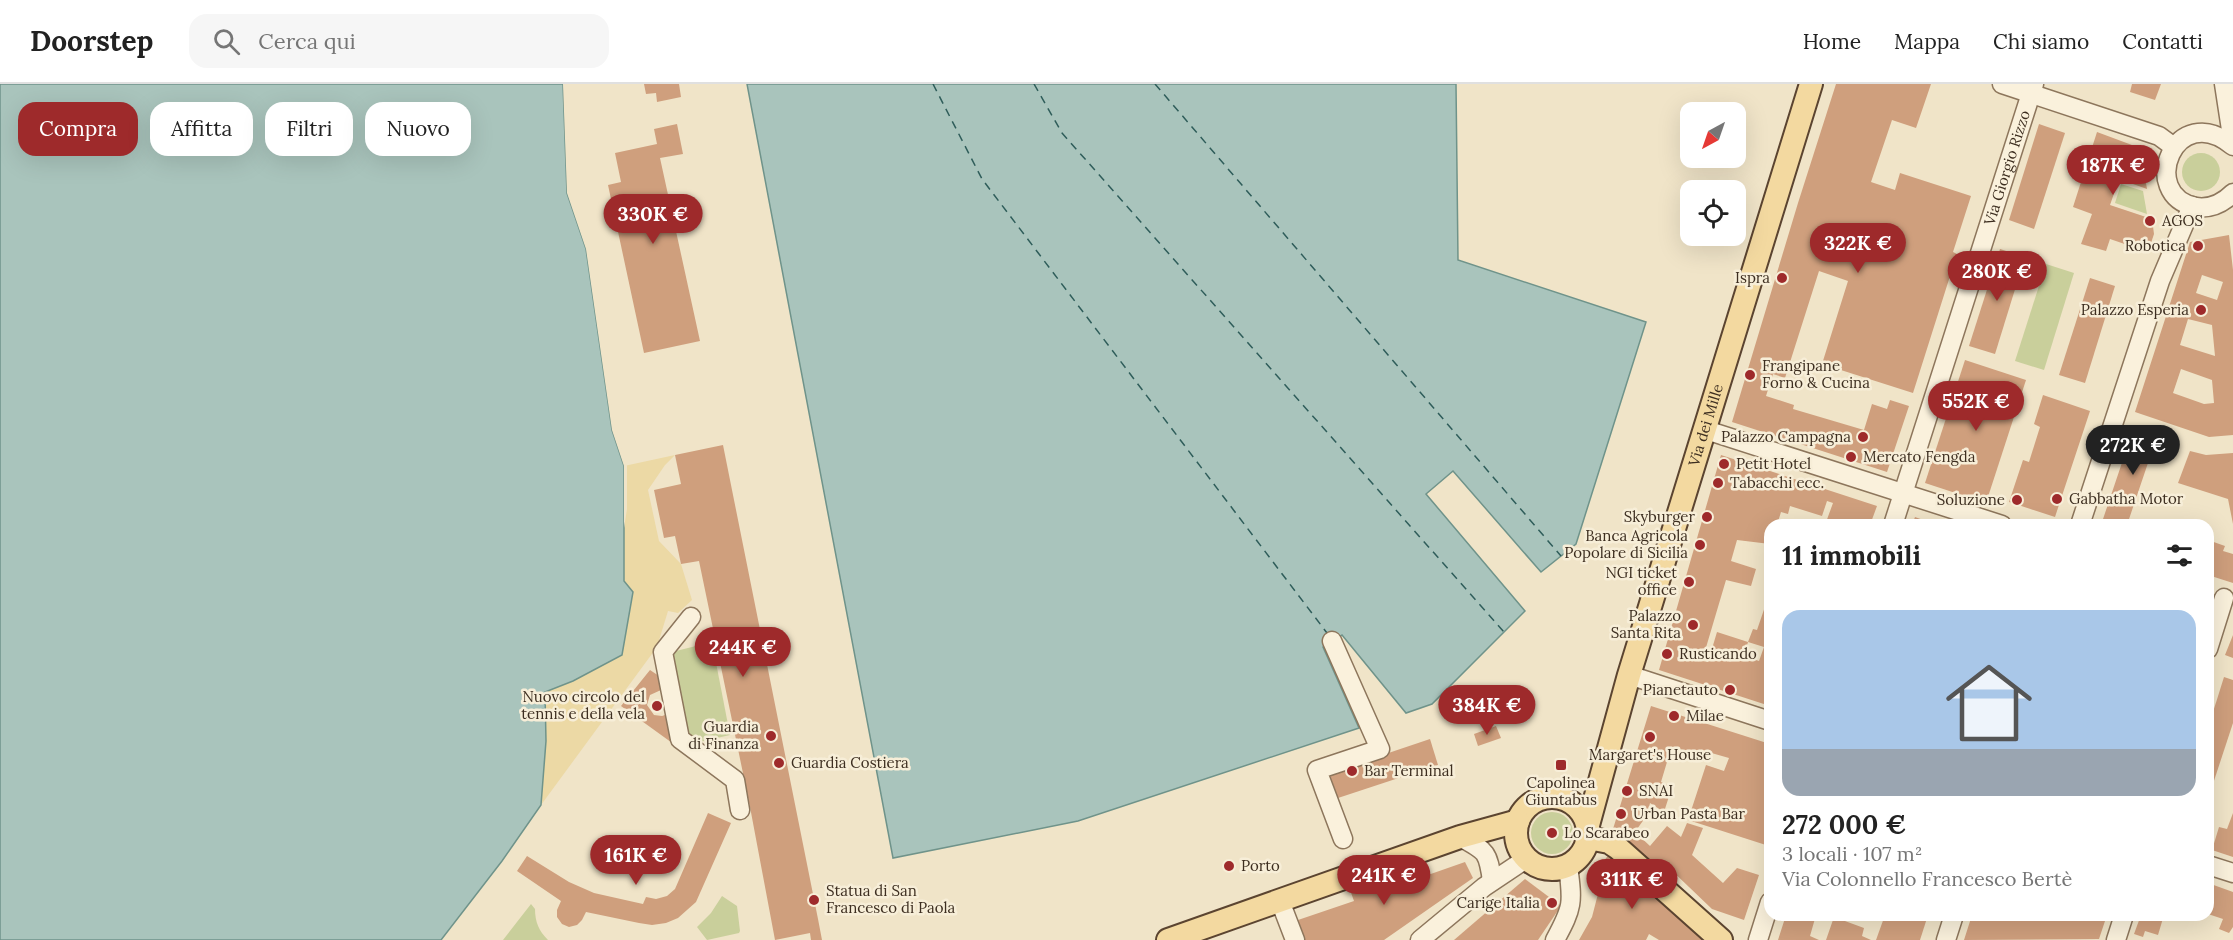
<!DOCTYPE html>
<html lang="it">
<meta charset="utf-8">
<style>
body{margin:0;font-family:Lora,serif;background:#f6f6f6;color:#222;height:100vh;display:flex;flex-direction:column;font-size:22px;white-space:nowrap}
*{box-sizing:border-box;margin:0}
p{font-size:20px;color:#767676}
.icon{flex:none;width:33px;height:33px;fill:none;stroke:currentColor;stroke-width:2;stroke-linecap:round;stroke-linejoin:round}
.map{position:relative;flex:1;overflow:hidden}
.details{position:absolute;left:1764px;top:435px;width:450px;height:402px;display:flex;flex-direction:column;background:#fff;border-radius:18px;box-shadow:0 6px 24px #0002}
.details>*{flex:none}
.banner{position:absolute;left:18px;top:18px;width:570px;height:54px;display:flex;gap:12px}
.needle{width:39px;rotate:220deg}
.fabs{position:absolute;left:1680px;top:18px;display:grid;gap:12px}
.fabs a{display:grid;place-items:center;width:66px;height:66px;border-radius:12px;background:#fff;box-shadow:0 6px 24px #0002;font-size:30px}
.price{position:absolute;translate:-50% -51px;padding:0 14px;border-radius:21px;background:#9e2a2b;color:#fff;font-size:20px;line-height:39px;filter:drop-shadow(0 2px 3px #0008)}
.price::after{content:'';position:absolute;left:50%;top:36px;width:18px;height:14px;margin-left:-9px;background:inherit;clip-path:polygon(0 0,100% 0,50% 100%)}
.price.active{background:#222;color:#fff}
ul{padding:0;list-style:none}
li{display:grid;align-content:center;gap:12px;height:318px;padding:0 18px}
li span{display:grid;place-items:center;height:186px;border-radius:18px;color:#555}
li>.icon{margin-inline-start:auto}
span .icon{width:108px;height:108px;fill:#fffc;stroke-width:1}
li b{font-size:26px}
h2{display:flex;justify-content:space-between;align-items:center;height:72px;padding:0 18px;font-size:26px}
.chip{padding:0 21px;border-radius:18px;background:#fff;box-shadow:0 6px 24px #0002;font-size:21px;line-height:54px}
.chip.active{background:#9e2a2b;color:#fff}
header{display:flex;align-items:center;gap:36px;box-sizing:border-box;height:84px;padding:0 30px;background:#fff;border-bottom:2px solid #e0e0e0}
header strong{font-size:28px}
nav{display:flex;gap:33px;margin-inline-start:auto;font-size:21px}
.search{width:420px;height:54px;background:#f6f6f6;display:flex;align-items:center;gap:15px;box-sizing:border-box;padding:0 21px;border-radius:18px;color:#767676;font-size:22px}
.map>svg:first-child{display:block}
</style>
<header>
<strong>Doorstep</strong>
<div class="search"><svg class="icon" aria-label="search" viewBox="0 0 24 24"><circle cx="10" cy="10" r="6"/><path d="M15 15l6 6"/></svg>Cerca qui</div>
<nav><a>Home</a><a>Mappa</a><a>Chi siamo</a><a>Contatti</a></nav>
</header>
<div class="map">
<svg width="2233" height="856" viewBox="0 0 2233 856">
<rect width="100%" height="100%" fill="#f0e4c8"/>
<!-- green -->
<g fill="#c9cf9b">
<circle cx="2201" cy="88" r="19"/>
<path d="M2121 100 2143 107 2147 130 2115 119Z"/>
<path d="M2046 180 2074 189 2044 286 2015 277Z"/>
<path d="M712 558 730 651 695 659 684 650 668 569Z"/>
<circle cx="1552" cy="749" r="21"/>
<path d="M722 812 737 822 740 847 739 849 707 856 697 843 711 829Z"/>
<path d="M531 820 535 825C535 838 539 847 548 856H503Z"/>
</g>
<!-- sand -->
<path fill="#ecd9a5" d="M675 371 665 381 648 406 659 457 681 480 692 516 678 529 668 527 657 563 541 721 546 657 545 608 573 597 622 571 624 382Z"/>
<!-- water -->
<g fill="#a9c4bc" stroke="#6f938a" stroke-width="1.5">
<path d="M0 0H563L567 109 586 165 612 346 624 382V497L633 508 622 571 573 597 545 608 546 657 541 721 502 777 441 856H0Z"/>
<path d="M747 0H1456L1458 176 1646 238 1576 460 1541 488 1453 387 1426 410 1525 527 1432 620 1406 629 1342 551 1323 563 1359 644 1078 737 893 774Z"/>
</g>
<!-- pier -->
<path fill="#f0e4c8" d="M566 0 570 109 588 165 615 345 627 382V425L624 444V382L612 346 586 165 567 109 563 0Z"/>
<g fill="none" stroke-linecap="round" stroke-linejoin="round">
<!-- ferry -->
<g stroke="#2f5d5a" stroke-width="1.5" stroke-dasharray="8 6" stroke-linecap="butt">
<path d="M933 0 982 95 1327 549"/>
<path d="M1034 0 1062 49 1504 548"/>
<path d="M1155 0 1561 472"/>
</g>
</g>
<!-- building -->
<g fill="#cf9f7d" fill-rule="evenodd">
<path d="M644 0H679L681 13 657 18 656 9 646 10Z"/>
<path d="M1836 0H1931L1916 44 1892 36 1871 98 1895 106 1900 89 1971 112 1953 168 1957 170 1913 309 1822 280 1848 197 1819 187 1785 294 1773 290 1766 312 1794 321 1793 325 1864 346 1872 320 1887 325 1890 316 1909 322 1887 388 1732 338 1798 119Z"/>
<path d="M2132 0H2161L2155 16 2130 8Z"/>
<path d="M677 40 683 70 660 74 700 257 644 269 608 101 621 98 615 69 657 60 654 45Z"/>
<path d="M2039 40 2065 49 2034 145 2009 136Z"/>
<path d="M2097 48 2140 64 2147 105 2119 95 2110 121 2152 135 2154 150 2148 168 2110 155 2106 167 2081 160 2092 130 2073 123Z"/>
<path d="M2229 151 2233 186V351L2209 353 2135 328 2190 158ZM2202 191 2223 198 2217 216 2196 209ZM2188 235 2212 241 2215 272 2180 261ZM2181 285 2212 296 2214 319 2204 320 2173 309Z"/>
<path d="M2000 165 2025 173 1995 270 1969 262Z"/>
<path d="M2090 194 2115 202 2085 299 2059 291Z"/>
<path d="M1965 276 2026 296 1986 419 1925 399Z"/>
<path d="M2043 311 2090 327 2055 433 2009 418 2023 376 2029 378 2040 343 2034 340Z"/>
<path d="M2133 346 2170 358 2163 380 2149 376 2127 441H2101Z"/>
<path d="M723 361 818 835 822 856H811L810 849 775 856 750 723 699 477 681 480 675 452 664 454 654 406 681 400 675 371Z"/>
<path d="M2190 367 2206 371 2233 369V440L2228 415 2178 399Z"/>
<path d="M1721 371 1877 422 1870 441H1825L1833 419 1827 417 1822 432 1790 422 1788 430 1781 428 1777 441H1770V460L1737 456 1731 477 1756 485 1751 502 1726 496 1702 577 1708 578 1717 548 1748 558 1744 572 1759 577 1764 563 1748 558 1753 545 1757 546 1770 508V622L1659 586Z"/>
<path d="M1915 433 1937 441H1912Z"/>
<path d="M2208 456 2225 462 2223 467 2233 470V499L2208 491Z"/>
<path d="M2233 551V574L2225 571Z"/>
<path d="M650 586 659 592 661 606 650 611 647 621 654 631 662 632 668 630 675 661 621 622Z"/>
<path d="M2224 593 2233 596V639L2208 715V644Z"/>
<path d="M1651 622 1770 660 1769 762 1688 736 1706 681 1724 687 1729 674 1708 668 1706 674 1677 664 1675 670 1670 668 1661 698 1672 703 1664 728 1650 719 1647 731 1635 748 1650 762 1667 742 1681 753 1687 739 1703 744 1692 771 1723 799 1737 784 1759 791 1744 836 1712 825 1666 781 1661 787 1613 745Z"/>
<path d="M1496 642 1501 654 1478 662 1474 650Z"/>
<path d="M1430 655 1438 681 1338 714 1329 689Z"/>
<path d="M708 729 731 739 696 818 678 834 666 839 652 841 639 839 586 828 582 836 577 841 569 843 562 840 557 833V826L561 817 517 787 527 772 569 798 594 809 643 820 646 813 656 815 667 812 675 805Z"/>
<path d="M2233 729V773L2212 766 2219 743 2227 745Z"/>
<path d="M1610 769 1707 856H1659L1649 850 1646 856H1579L1592 833 1599 806 1594 804 1600 782Z"/>
<path d="M1465 778 1473 794 1384 856H1305L1298 836 1354 817 1350 806 1401 788 1405 799Z"/>
<path d="M1525 795 1561 822 1538 856H1454Z"/>
<path d="M2208 799 2233 808V843L2229 849 2219 845 2223 835 2208 830Z"/>
<path d="M1786 831H1816L1810 852 1819 856H1778Z"/>
<path d="M1885 831H1928L1920 856H1876Z"/>
<path d="M1972 831H2015V833L2074 831 2089 836 2091 831H2107L2099 855 1964 856Z"/>
<path d="M2141 831H2164L2158 851 2145 847 2143 853 2134 850Z"/>
<path d="M1834 833 1864 844 1862 852 1871 856H1826Z"/>
</g>
<g fill="none" stroke-linecap="round" stroke-linejoin="round">
<!-- minor casing -->
<g stroke="#8d765c" stroke-width="21">
<g id="minor">
<path d="M2002 0 2159 52 2174 63"/>
<path d="M2224 0 2233 59"/>
<path d="M2233 62C2175 14 2137 111 2196 123 2210 125 2223 119 2233 109"/>
<path d="M1706 346 2002 441"/>
<path id="s1" d="M1893 441 2034 0"/>
<path d="M2080 441 2160 197 2192 122"/>
<path d="M691 533 663 568 680 655 735 696 740 726"/>
<path d="M1332 557 1380 665 1317 686 1343 755"/>
<path d="M2208 565 2224 514"/>
<path d="M1629 591 1770 637"/>
<path d="M1460 753C1486 767 1488 767 1492 797"/>
<path d="M2208 781 2233 789"/>
<path d="M1280 817 1295 856"/>
<path d="M1420 856 1484 803 1526 775"/>
<path d="M1555 856C1573 823 1573 819 1568 782"/>
<path d="M1758 856 1770 818"/>
<path d="M1946 856 1954 831"/>
<path d="M2116 856 2124 831"/>
</g>
</g>
<!-- major casing -->
<g stroke="#5b4430" stroke-width="26">
<g id="major">
<circle cx="1552" cy="749" r="36"/>
<path id="s2" d="M1588 741 1629 591 1811 0"/>
<path d="M1588 754 1609 758 1618 764 1721 856"/>
<path d="M1168 856 1460 753 1518 737"/>
</g>
</g>
<!-- minor -->
<use href="#minor" stroke="#faf1dc" stroke-width="18"/>
<!-- major -->
<use href="#major" stroke="#f3d9a0" stroke-width="22"/>
</g>
<!-- markers -->
<g fill="#9e2a2b" stroke="#f7eed8" stroke-width="2">
<circle cx="2150" cy="137" r="6"/>
<circle cx="2198" cy="162" r="6"/>
<circle cx="1782" cy="194" r="6"/>
<circle cx="2201" cy="226" r="6"/>
<circle cx="1750" cy="291" r="6"/>
<circle cx="1863" cy="353" r="6"/>
<circle cx="1851" cy="373" r="6"/>
<circle cx="1724" cy="380" r="6"/>
<circle cx="1718" cy="399" r="6"/>
<circle cx="2057" cy="415" r="6"/>
<circle cx="2017" cy="416" r="6"/>
<circle cx="1707" cy="433" r="6"/>
<circle cx="1700" cy="461" r="6"/>
<circle cx="1689" cy="498" r="6"/>
<circle cx="1693" cy="541" r="6"/>
<circle cx="1667" cy="570" r="6"/>
<circle cx="1730" cy="606" r="6"/>
<circle cx="657" cy="622" r="6"/>
<circle cx="1674" cy="632" r="6"/>
<circle cx="771" cy="652" r="6"/>
<circle cx="1650" cy="653" r="6"/>
<circle cx="779" cy="679" r="6"/>
<rect x="1555" y="675" width="12" height="12" rx="3"/>
<circle cx="1352" cy="687" r="6"/>
<circle cx="1627" cy="707" r="6"/>
<circle cx="1621" cy="730" r="6"/>
<circle cx="1552" cy="749" r="6"/>
<circle cx="1229" cy="782" r="6"/>
<circle cx="814" cy="816" r="6"/>
<circle cx="1552" cy="819" r="6"/>
</g>
<g text-anchor="middle" stroke-width="5" stroke-linejoin="round" paint-order="stroke">
<!-- street labels -->
<g font-size="15" fill="#3d2e20" stroke="#f7eed8">
<text dy="5" stroke="none"><textPath href="#s1" startOffset="375">Via Giorgio Rizzo</textPath></text>
<text dy="5" stroke="none"><textPath href="#s2" startOffset="417">Via dei Mille</textPath></text>
</g>
<!-- poi labels -->
<g font-size="15" fill="#3d2e20" stroke="#f7eed8" text-anchor="start">
<text x="2162" y="142">AGOS</text>
<text x="2186" y="167" text-anchor="end">Robotica</text>
<text x="1770" y="199" text-anchor="end">Ispra</text>
<text x="2189" y="231" text-anchor="end">Palazzo Esperia</text>
<text x="1762" y="287">Frangipane<tspan x="1762" dy="17">Forno &amp; Cucina</tspan></text>
<text x="1851" y="358" text-anchor="end">Palazzo Campagna</text>
<text x="1863" y="378">Mercato Fengda</text>
<text x="1736" y="385">Petit Hotel</text>
<text x="1730" y="404">Tabacchi ecc.</text>
<text x="2069" y="420">Gabbatha Motor</text>
<text x="2005" y="421" text-anchor="end">Soluzione</text>
<text x="1695" y="438" text-anchor="end">Skyburger</text>
<text x="1688" y="457" text-anchor="end">Banca Agricola<tspan x="1688" dy="17">Popolare di Sicilia</tspan></text>
<text x="1677" y="494" text-anchor="end">NGI ticket<tspan x="1677" dy="17">office</tspan></text>
<text x="1681" y="537" text-anchor="end">Palazzo<tspan x="1681" dy="17">Santa Rita</tspan></text>
<text x="1679" y="575">Rusticando</text>
<text x="1718" y="611" text-anchor="end">Pianetauto</text>
<text x="645" y="618" text-anchor="end">Nuovo circolo del<tspan x="645" dy="17">tennis e della vela</tspan></text>
<text x="1686" y="637">Milae</text>
<text x="759" y="648" text-anchor="end">Guardia<tspan x="759" dy="17">di Finanza</tspan></text>
<text x="1650" y="676" text-anchor="middle">Margaret's House</text>
<text x="791" y="684">Guardia Costiera</text>
<text x="1364" y="692">Bar Terminal</text>
<text x="1561" y="704" text-anchor="middle">Capolinea<tspan x="1561" dy="17">Giuntabus</tspan></text>
<text x="1639" y="712">SNAI</text>
<text x="1633" y="735">Urban Pasta Bar</text>
<text x="1564" y="754">Lo Scarabeo</text>
<text x="1241" y="787">Porto</text>
<text x="826" y="812">Statua di San<tspan x="826" dy="17">Francesco di Paola</tspan></text>
<text x="1540" y="824" text-anchor="end">Carige Italia</text>
</g>
</g>
</svg>
<div class="fabs">
<a><svg class="needle" viewBox="-14 -14 28 28"><path d="M0-13l5 13h-10z" fill="#e53935"/><path d="M0 13l5-13h-10z" fill="#767676"/></svg></a>
<a><svg class="icon" aria-label="locate" viewBox="0 0 24 24"><circle cx="12" cy="12" r="6"/><path d="M12 2v4M12 18v4M2 12h4M18 12h4"/></svg></a>
</div>
<b class="price" style="left:2113px;top:112px">187K €</b>
<b class="price" style="left:653px;top:161px">330K €</b>
<b class="price" style="left:1858px;top:190px">322K €</b>
<b class="price" style="left:1997px;top:218px">280K €</b>
<b class="price" style="left:1976px;top:348px">552K €</b>
<b class="price active" style="left:2133px;top:392px">272K €</b>
<b class="price" style="left:743px;top:594px">244K €</b>
<b class="price" style="left:1487px;top:652px">384K €</b>
<b class="price" style="left:636px;top:802px">161K €</b>
<b class="price" style="left:1384px;top:822px">241K €</b>
<b class="price" style="left:1632px;top:826px">311K €</b>
<div class="banner">
<a class="chip active">Compra</a>
<a class="chip">Affitta</a>
<a class="chip">Filtri</a>
<a class="chip">Nuovo</a>
</div>
<section class="details">
<h2>11 immobili<svg class="icon" aria-label="filters" viewBox="0 0 24 24"><path d="M4 7h16M4 17h16"/><circle cx="9" cy="7" r="2"/><circle cx="15" cy="17" r="2"/></svg></h2>
<ul>
<li><span style="background:linear-gradient(#a9c7e8 75%,#9aa5b1 0)"><svg class="icon" aria-label="home" viewBox="0 0 24 24"><path d="M3 11l9-7 9 7M6 9v11h12V9"/></svg></span><div><b>272 000 €</b><p>3 locali · 107 m²</p><p>Via Colonnello Francesco Bertè</p></div></li>
</ul>
</section>
</div>
